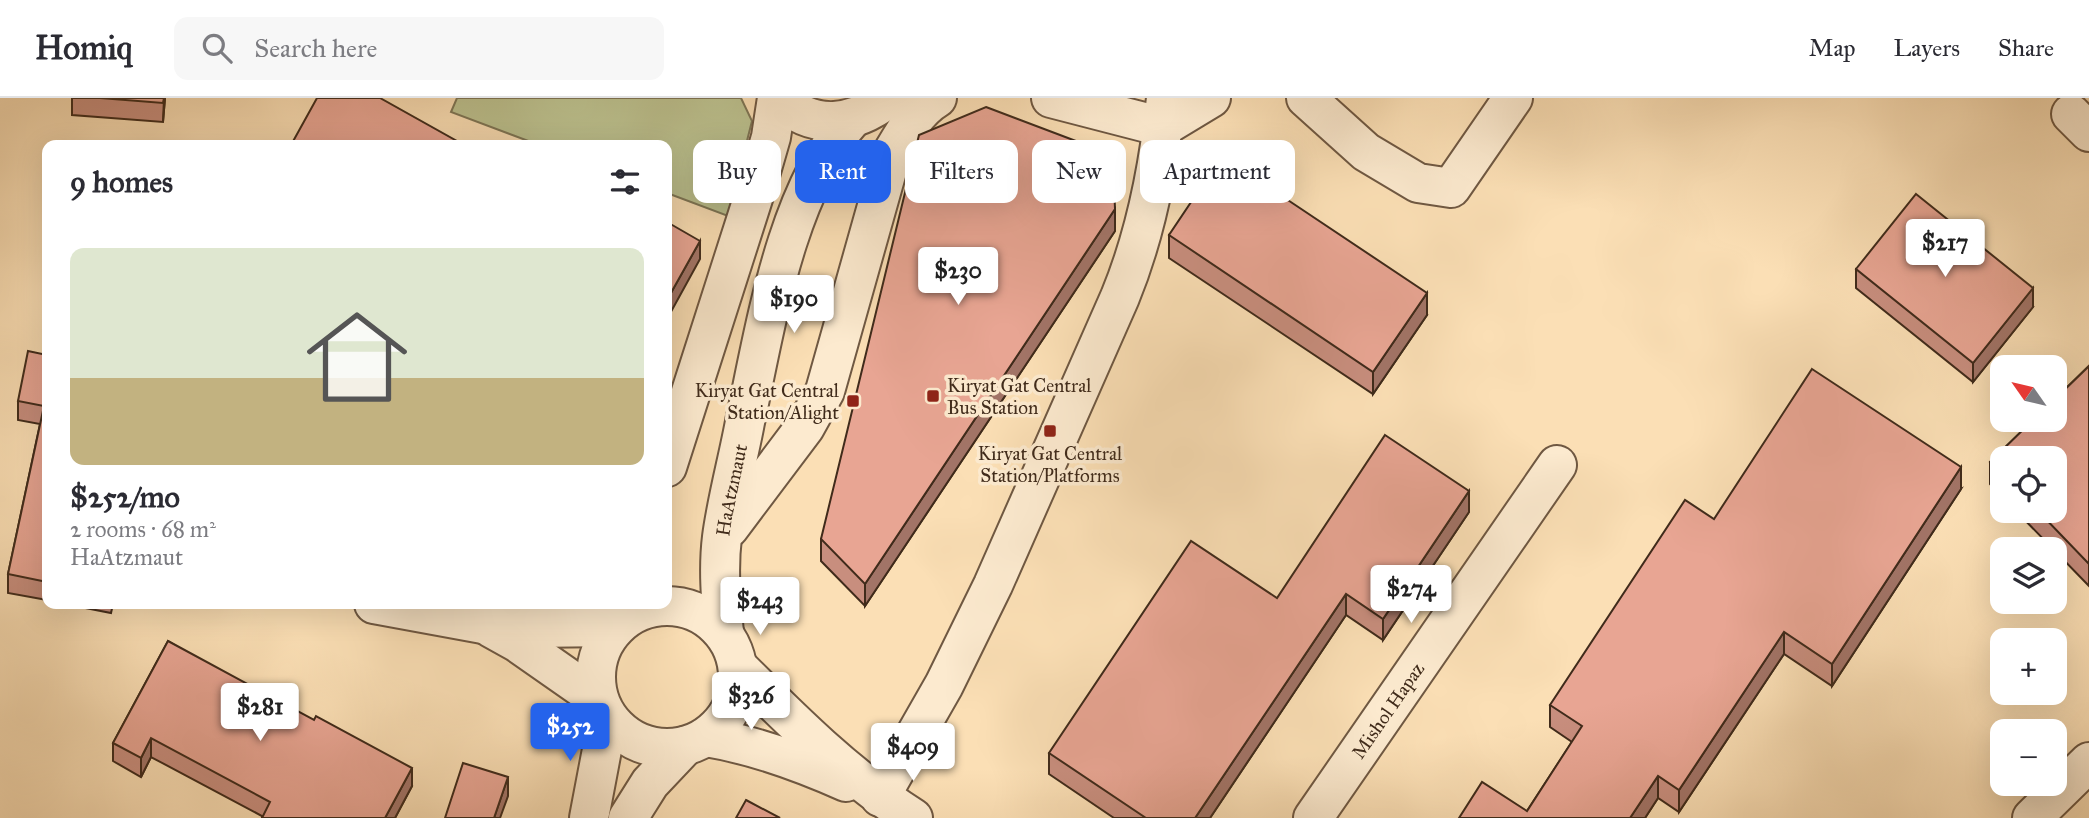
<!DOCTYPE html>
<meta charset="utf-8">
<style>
body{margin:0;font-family:"IM FELL Great Primer",serif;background:#f7f7f7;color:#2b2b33;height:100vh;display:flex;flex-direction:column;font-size:26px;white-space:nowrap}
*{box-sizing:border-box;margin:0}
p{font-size:23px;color:#7c7c81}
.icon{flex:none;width:38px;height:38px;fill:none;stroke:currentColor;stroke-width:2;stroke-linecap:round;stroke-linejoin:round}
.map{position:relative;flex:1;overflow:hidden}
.side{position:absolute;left:42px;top:42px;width:630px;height:469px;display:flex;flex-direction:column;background:#fff;border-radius:14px;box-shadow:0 7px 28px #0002}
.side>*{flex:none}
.top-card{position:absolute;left:693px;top:42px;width:665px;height:63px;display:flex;gap:14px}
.needle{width:46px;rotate:304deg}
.tools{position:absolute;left:1990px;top:257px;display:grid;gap:14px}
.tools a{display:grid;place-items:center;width:77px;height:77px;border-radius:14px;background:#fff;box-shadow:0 7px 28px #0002;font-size:35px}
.price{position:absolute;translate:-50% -60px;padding:0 16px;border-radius:7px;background:#fff;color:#222;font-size:23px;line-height:46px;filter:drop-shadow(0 2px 4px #0008)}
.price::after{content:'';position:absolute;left:50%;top:42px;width:21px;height:16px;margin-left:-10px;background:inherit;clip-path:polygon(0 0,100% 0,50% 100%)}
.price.on{background:#2563eb;color:#fff}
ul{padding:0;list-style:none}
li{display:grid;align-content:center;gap:14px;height:371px;padding:0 28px}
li+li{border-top:2px solid #e1e1e2}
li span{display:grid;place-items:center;height:217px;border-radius:14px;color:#555}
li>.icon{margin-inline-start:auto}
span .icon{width:126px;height:126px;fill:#fffc;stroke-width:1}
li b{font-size:30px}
h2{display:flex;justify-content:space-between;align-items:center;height:84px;padding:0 28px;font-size:30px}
.tag{padding:0 24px;border-radius:14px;background:#fff;box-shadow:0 7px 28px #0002;font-size:24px;line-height:63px}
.tag.on{background:#2563eb;color:#fff}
header{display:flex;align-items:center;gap:42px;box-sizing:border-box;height:98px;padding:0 35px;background:#fff;border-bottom:2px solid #e1e1e2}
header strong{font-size:33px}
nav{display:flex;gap:38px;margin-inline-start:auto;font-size:24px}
.search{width:490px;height:63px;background:#f7f7f7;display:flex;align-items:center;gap:18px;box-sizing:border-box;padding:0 24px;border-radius:14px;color:#7c7c81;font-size:26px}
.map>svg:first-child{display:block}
</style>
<header>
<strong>Homiq</strong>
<div class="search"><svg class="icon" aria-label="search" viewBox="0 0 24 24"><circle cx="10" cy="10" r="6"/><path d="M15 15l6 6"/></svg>Search here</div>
<nav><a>Map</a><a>Layers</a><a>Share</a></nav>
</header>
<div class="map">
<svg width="2089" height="720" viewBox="0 0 2089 720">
<rect width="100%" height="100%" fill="#fbdfb5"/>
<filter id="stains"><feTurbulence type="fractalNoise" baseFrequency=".00286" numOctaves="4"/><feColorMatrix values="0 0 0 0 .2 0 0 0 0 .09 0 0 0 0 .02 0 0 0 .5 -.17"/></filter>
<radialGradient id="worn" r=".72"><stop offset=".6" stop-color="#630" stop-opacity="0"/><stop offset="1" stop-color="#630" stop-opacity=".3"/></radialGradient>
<!-- green -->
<path fill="#bcc290" stroke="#7e7656" stroke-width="2" d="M457 0H741L752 23 728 118 667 95V47H539L451 14Z"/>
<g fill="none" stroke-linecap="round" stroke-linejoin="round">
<!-- minor casing -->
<g stroke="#6f5842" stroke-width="42">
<g id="minor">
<path d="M779 0C813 34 854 27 889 0"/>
<path d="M1051 0 1163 29 1211 0"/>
<path d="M1306 0 1366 54 1418 85 1451 90 1513 0"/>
<path d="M2071 16 2089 34"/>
<path d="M667 369 756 91 771 39 777 0"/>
<path d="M729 430 805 329 825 293 892 55C904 35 917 12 937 0"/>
<path d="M374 506 483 526 527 530 615 529"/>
<circle cx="667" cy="579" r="71"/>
<path d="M491 530 518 545 598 601"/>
<path id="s1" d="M724 535C721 503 718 471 722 439 727 401 738 362 745 324 765 231 786 93 851 22"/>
<path d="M738 569C792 623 848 679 913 720"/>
<path d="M706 639C755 647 801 664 846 684"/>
<path d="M880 699 944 587 993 487 1120 199C1146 136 1159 68 1166 0"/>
<path d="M589 720 608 620"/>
<path d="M628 720 650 685 685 648"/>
<path id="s2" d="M1313 720 1557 367"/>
<path d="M2032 720 2089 664"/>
</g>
</g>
<!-- minor -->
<use href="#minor" stroke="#fceacf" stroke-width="38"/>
</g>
<!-- wall -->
<g fill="#c88e7e" stroke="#402b1b" stroke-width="2">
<path d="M72 0H165L163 24 72 17Z"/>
<path d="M1115 133 865 508 821 463V441Z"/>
<path d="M1169 137 1427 217 1373 296 1169 160Z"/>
<path d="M1856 171 2033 209 1973 284 1856 190Z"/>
<path d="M47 257V502L8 495V476L40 326 18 322V303Z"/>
<path d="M2089 268V488L2016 413H2054L2002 360V398L1990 386V364Z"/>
<path d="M1961 391 1832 588 1784 556 1679 714 1658 700 1645 720H1459L1527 713 1572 644 1550 629V607Z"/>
<path d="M1469 414 1383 542 1346 517 1210 720H1114L1049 676V655Z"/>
<path d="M65 506H113L111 515Z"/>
<path d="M168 543 412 688 395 720H262V718L151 659 141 679 113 663V645Z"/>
</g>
<!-- shaded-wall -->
<g fill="#a27467" stroke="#402b1b" stroke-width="2">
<path d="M164 0H165L163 24Z"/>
<path d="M1115 111V133L865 508V486Z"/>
<path d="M700 143V161L667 221V202Z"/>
<path d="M2033 190V209L1973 284V265Z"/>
<path d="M1427 195V217L1373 296V274Z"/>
<path d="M1961 369V391L1832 588V566Z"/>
<path d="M1469 393V414L1383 542V521Z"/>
<path d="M1346 496V517L1210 720H1195Z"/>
<path d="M1784 534V556L1679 714V692Z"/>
<path d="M151 640V659L141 679V660Z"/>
<path d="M412 670V688L395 720H385Z"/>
<path d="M1658 678V700L1645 720H1630Z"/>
<path d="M508 679V698L500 720H494Z"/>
</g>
<!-- building -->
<g fill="#e8a593" stroke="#402b1b" stroke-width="2">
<path d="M100 0H164L163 5Z"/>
<path d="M317 0H380L464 47H291Z"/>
<path d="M986 9 1113 57 1115 111 865 486 821 441 919 37Z"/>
<path d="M153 44 168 47H152Z"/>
<path d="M1222 58 1427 195 1373 274 1169 137Z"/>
<path d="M1916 96 2033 190 1973 265 1856 171Z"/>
<path d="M667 124 700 143 667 202Z"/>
<path d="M28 253 47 257V484L8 476 44 308 18 303Z"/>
<path d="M2089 268V466L2038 413H2054V360H2002V376L1990 364 2033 322H2054V302Z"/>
<path d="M1812 271 1961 369 1832 566 1784 534 1679 692 1658 678 1630 720H1459L1482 684 1527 713 1582 628 1550 607 1685 402 1714 421Z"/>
<path d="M1385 337 1469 393 1383 521 1346 496 1195 720H1146L1049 655 1191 443 1277 500Z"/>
<path d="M168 543 314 622 316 618 412 670 385 720H262L270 704 151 640 141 660 113 645Z"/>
<path d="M463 665 508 679 494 720H445Z"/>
<path d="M746 702 780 720H736Z"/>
</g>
<!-- markers -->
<g fill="#8f2418" stroke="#fceacf" stroke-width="2.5">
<rect x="926" y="291" width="14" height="14" rx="3.5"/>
<rect x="846" y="296" width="14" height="14" rx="3.5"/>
<rect x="1043" y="326" width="14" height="14" rx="3.5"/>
</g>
<g text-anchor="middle" stroke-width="7" stroke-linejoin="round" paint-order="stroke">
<!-- poi labels -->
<g font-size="19" fill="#402b1b" stroke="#fceacf" text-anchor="start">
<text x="947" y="294">Kiryat Gat Central<tspan x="947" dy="22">Bus Station</tspan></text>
<text x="839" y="299" text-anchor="end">Kiryat Gat Central<tspan x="839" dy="22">Station/Alight</tspan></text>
<text x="1050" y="362" text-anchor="middle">Kiryat Gat Central<tspan x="1050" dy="22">Station/Platforms</tspan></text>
</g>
<!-- street labels -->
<g font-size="19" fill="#402b1b" stroke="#fceacf">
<text dy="7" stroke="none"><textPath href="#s1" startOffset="144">HaAtzmaut</textPath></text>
<text dy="7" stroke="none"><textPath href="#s2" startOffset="131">Mishol Hapaz</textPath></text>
</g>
</g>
<rect width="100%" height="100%" filter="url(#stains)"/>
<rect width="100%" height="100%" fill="url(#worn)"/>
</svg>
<div class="tools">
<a><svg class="needle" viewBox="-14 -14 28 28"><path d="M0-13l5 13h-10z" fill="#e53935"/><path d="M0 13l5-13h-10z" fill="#7c7c81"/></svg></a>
<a><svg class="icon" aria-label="locate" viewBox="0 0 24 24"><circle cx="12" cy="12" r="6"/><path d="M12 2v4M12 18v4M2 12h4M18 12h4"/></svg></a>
<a><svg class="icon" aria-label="layers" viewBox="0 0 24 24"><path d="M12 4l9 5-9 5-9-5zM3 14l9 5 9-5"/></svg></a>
<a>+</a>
<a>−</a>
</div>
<b class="price" style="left:1945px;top:181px">$217</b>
<b class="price" style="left:958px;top:209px">$230</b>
<b class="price" style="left:794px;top:237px">$190</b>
<b class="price" style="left:1411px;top:527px">$274</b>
<b class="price" style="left:760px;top:539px">$243</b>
<b class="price" style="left:751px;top:634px">$326</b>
<b class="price" style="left:260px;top:645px">$281</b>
<b class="price on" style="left:570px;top:665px">$252</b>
<b class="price" style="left:913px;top:685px">$409</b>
<div class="top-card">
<a class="tag">Buy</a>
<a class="tag on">Rent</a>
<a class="tag">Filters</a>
<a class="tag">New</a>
<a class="tag">Apartment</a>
</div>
<section class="side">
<h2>9 homes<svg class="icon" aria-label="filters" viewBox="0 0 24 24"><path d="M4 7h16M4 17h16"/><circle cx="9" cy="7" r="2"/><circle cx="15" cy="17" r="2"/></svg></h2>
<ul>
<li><span style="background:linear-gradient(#dfe7d0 60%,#c2b280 0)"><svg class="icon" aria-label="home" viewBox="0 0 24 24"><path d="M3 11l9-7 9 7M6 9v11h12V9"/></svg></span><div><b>$252/mo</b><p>2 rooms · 68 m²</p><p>HaAtzmaut</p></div></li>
</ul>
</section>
</div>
